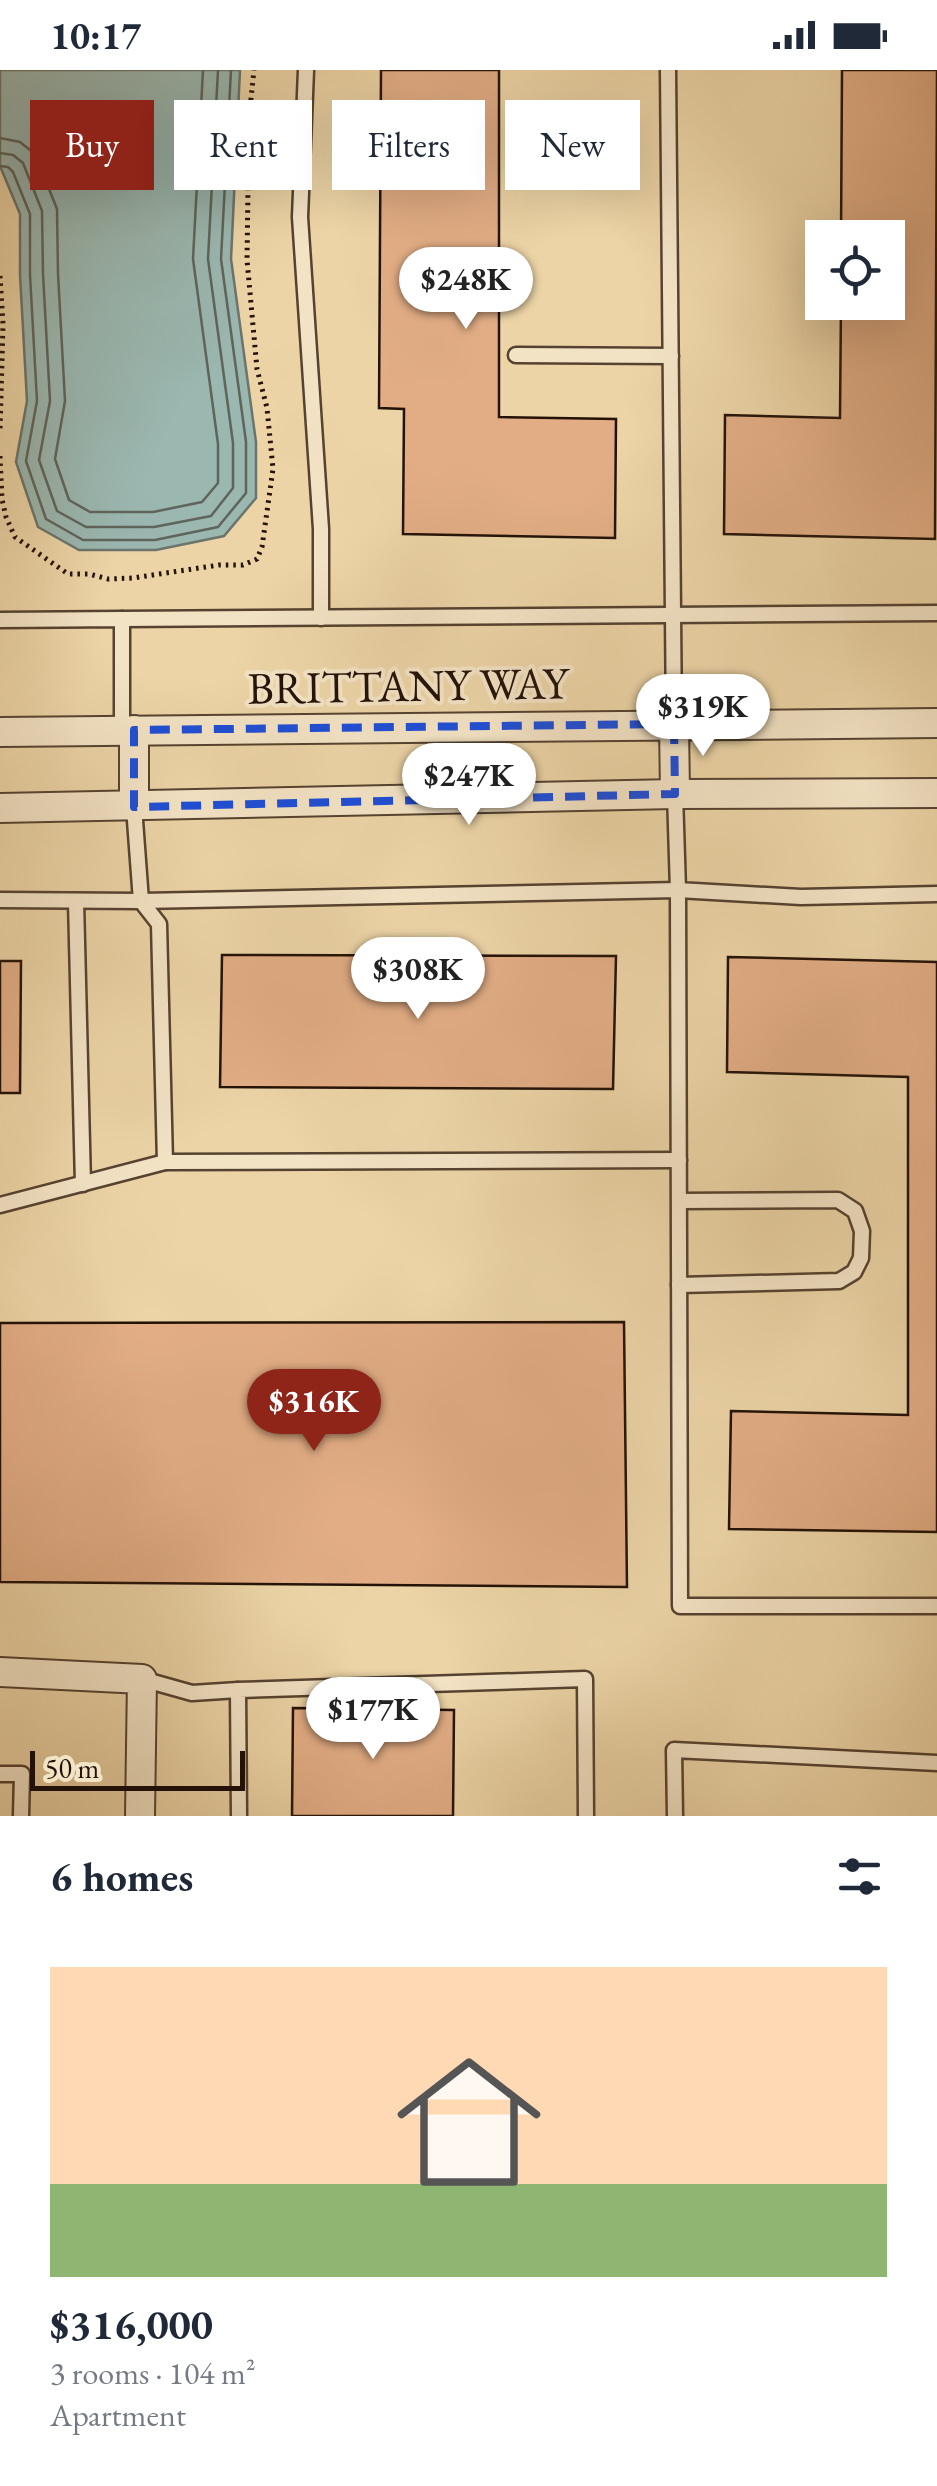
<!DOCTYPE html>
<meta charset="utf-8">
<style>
body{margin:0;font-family:"EB Garamond",serif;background:#f2f2f3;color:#1f2937;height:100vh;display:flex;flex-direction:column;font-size:38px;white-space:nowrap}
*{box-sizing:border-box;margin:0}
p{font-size:32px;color:#747a83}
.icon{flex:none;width:55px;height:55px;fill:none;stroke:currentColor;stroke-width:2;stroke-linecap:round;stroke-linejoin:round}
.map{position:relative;height:1746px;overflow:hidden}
.details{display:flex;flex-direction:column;background:#fff;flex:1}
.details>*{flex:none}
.guide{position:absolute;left:30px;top:30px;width:878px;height:90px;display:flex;gap:20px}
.fabs{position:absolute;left:805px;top:150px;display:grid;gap:20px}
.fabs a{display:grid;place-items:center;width:100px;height:100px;border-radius:0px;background:#fff;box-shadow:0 10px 40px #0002;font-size:50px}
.scale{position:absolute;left:30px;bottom:25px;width:215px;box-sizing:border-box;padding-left:10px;border:5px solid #241208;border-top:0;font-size:28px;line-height:35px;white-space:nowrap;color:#241208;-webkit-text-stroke:8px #f3e3c5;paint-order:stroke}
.price{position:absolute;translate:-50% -85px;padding:0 22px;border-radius:35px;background:#fff;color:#222;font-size:32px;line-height:65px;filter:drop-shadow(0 2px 5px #0008)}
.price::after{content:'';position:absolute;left:50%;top:60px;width:30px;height:22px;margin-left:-15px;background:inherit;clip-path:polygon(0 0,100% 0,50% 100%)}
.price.active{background:#8f2418;color:#fff}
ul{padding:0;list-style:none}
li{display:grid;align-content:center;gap:20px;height:530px;padding:0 50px}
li+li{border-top:2px solid #e0e1e3}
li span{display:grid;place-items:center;height:310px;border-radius:0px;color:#555}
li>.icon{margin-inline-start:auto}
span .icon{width:180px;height:180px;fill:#fffc;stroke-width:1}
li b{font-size:42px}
h2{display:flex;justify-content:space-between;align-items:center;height:120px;padding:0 50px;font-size:42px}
.pill{padding:0 35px;border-radius:0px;background:#fff;box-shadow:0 10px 40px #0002;font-size:35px;line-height:90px}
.pill.active{background:#8f2418;color:#fff}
.status{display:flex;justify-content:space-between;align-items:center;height:70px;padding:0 50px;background:#fff;direction:ltr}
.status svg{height:28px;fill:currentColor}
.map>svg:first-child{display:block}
</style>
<div class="status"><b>10:17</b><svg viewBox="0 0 49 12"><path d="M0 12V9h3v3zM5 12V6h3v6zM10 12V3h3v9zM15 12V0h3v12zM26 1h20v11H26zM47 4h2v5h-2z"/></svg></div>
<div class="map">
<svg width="937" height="1746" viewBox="0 0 937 1746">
<rect width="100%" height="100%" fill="#ecd4a6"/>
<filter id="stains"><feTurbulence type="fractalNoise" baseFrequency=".002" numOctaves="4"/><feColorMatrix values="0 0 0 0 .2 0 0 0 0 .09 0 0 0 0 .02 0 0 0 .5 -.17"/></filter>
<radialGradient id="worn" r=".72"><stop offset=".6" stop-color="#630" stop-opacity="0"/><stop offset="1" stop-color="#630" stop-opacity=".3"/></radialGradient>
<!-- water -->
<path fill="#9ab7b0" stroke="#6b756d" stroke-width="2.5" d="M0 0H240L231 189 256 372V428L224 466 156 480H79L38 457 16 392 27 331 20 205V144L0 96Z"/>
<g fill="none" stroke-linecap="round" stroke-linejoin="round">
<!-- shore -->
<g stroke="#5f645c" stroke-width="2.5">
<path d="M0 68 20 72 35 84 57 139 58 204 65 331 55 389 69 430 90 442H153L202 432 218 413V374L193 189 203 0"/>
<path d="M0 83 13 85 23 93 42 141 43 204 50 331 39 390 57 441 86 457H154L211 446 233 418V373L208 189 218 0"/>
<path d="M0 96 8 97 13 102 30 144V205L37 331 26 391 46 449 83 470H155L218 457 246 423V372L221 189 231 0"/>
</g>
</g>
<!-- building -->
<g fill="#e2ad85" stroke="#241208" stroke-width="2.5">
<path d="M381 0H499V347L616 349 615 468 403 464 404 339 379 338Z"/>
<path d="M842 0H937L935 469 724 464 725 345 840 348 841 232H888V168H841Z"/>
<path d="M222 885 616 886 613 1019 220 1017Z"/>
<path d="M728 887 937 892V1462L729 1459 731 1341 908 1345V1007L727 1002Z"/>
<path d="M0 891H21L20 1023H0Z"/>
<path d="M624 1252 627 1517 0 1512V1253Z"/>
<path d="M293 1638 454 1640 453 1746H292Z"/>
</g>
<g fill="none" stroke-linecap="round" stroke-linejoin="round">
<!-- lane casing -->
<g stroke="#564230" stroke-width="19">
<g id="lane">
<path d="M306 0 300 147 321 459V548"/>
<path d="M668 0 674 654"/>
<path d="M516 285 671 286"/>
<path d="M122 549 937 543"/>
<path d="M0 550 122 549V660"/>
<path d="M675 724 678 820 801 827 937 824"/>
<path d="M134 737 141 831 678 820 680 1536H937"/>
<path d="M0 830 141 831 159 854 165 1092"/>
<path d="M76 831 83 1114"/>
<path d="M0 1135 165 1092 679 1090"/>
<path d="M679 1215 839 1211 854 1202 861 1188 862 1161 855 1141 838 1130 680 1131"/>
<path d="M142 1609 192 1623 238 1620"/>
<path d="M0 1704H22L21 1746"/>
<path d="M239 1746 238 1620 585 1609 586 1746"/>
<path d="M675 1746 674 1680 937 1693"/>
</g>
</g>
<!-- street casing -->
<g stroke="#564230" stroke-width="32">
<g id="street">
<path d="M674 654 675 724"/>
<path d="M134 660V737"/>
<path d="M0 662 937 653"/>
<path d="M0 738 675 724 937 723"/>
<path d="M0 1602 142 1609 140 1746"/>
</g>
</g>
<!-- path -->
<g stroke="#241208" stroke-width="5" stroke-dasharray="2.5 5" stroke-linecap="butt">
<path d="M0 206 3 254 0 361"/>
<path d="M0 386 2 429 6 447 15 467 68 504H89L108 509 133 508 219 495H243L257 489 262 477 273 399 267 338 257 299 247 190 249 48 254 0"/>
</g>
<!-- lane -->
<use href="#lane" stroke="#f3e3c5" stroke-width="14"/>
<!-- street -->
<use href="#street" stroke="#f3e3c5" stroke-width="28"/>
</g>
<!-- marked area -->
<path fill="none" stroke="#1d4ed8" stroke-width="8" stroke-dasharray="20 12" stroke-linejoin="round" d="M674 654 675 724 134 737V660Z"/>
<g text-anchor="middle" stroke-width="8" stroke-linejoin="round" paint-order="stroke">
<!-- street labels -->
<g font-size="45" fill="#241208" stroke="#f3e3c5">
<text transform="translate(408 615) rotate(-1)" y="16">BRITTANY WAY</text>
</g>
</g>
<rect width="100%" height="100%" filter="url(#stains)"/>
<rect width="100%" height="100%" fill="url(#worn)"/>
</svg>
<div class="fabs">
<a><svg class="icon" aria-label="locate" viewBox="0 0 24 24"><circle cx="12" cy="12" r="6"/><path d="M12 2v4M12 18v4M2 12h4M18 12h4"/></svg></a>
</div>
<div class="scale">50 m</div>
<b class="price" style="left:466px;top:262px">$248K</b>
<b class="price" style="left:703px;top:689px">$319K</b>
<b class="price" style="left:469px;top:758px">$247K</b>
<b class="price" style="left:418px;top:952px">$308K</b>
<b class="price active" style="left:314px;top:1384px">$316K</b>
<b class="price" style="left:373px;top:1692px">$177K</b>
<div class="guide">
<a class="pill active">Buy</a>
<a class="pill">Rent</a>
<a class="pill">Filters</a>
<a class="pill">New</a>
</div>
</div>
<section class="details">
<h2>6 homes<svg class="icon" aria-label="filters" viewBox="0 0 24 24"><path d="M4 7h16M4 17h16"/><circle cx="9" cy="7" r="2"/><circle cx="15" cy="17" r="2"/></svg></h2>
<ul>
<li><span style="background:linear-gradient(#ffd9b3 70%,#8fb573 0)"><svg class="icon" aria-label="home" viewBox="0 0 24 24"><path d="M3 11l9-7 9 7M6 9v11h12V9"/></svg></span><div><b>$316,000</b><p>3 rooms · 104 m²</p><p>Apartment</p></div></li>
</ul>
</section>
